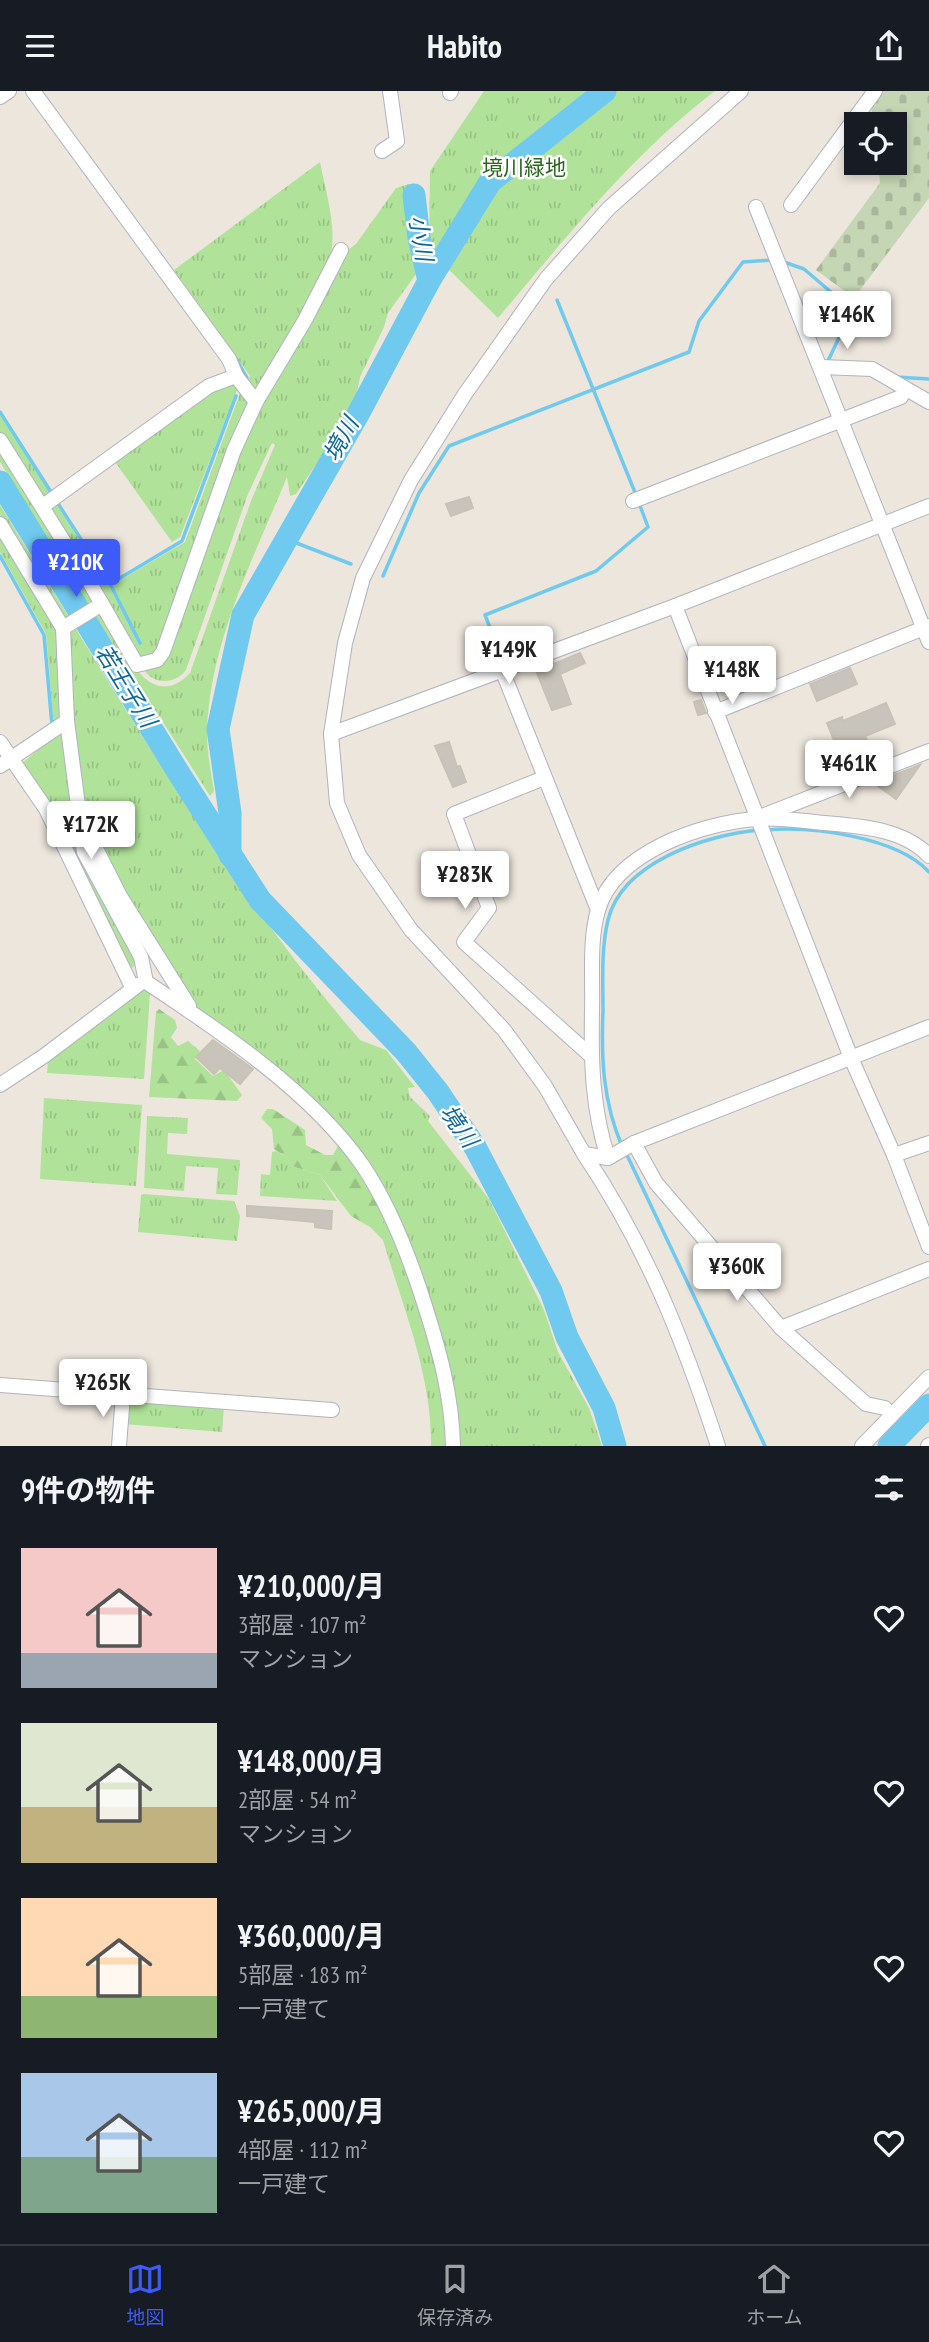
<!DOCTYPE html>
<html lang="ja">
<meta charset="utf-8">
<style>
body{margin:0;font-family:"PT Sans Narrow","Noto Sans JP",sans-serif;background:#242831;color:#f1f3f6;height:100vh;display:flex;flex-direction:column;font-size:26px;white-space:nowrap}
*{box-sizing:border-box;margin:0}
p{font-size:23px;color:#9ea1a6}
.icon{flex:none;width:38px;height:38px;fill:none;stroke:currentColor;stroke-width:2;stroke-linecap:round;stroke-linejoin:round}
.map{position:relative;height:1355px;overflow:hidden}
.details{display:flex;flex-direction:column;background:#171b24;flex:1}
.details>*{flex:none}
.fabs{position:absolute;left:844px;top:21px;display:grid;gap:14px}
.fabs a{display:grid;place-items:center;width:63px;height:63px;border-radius:0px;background:#171b24;box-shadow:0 4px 10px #0003;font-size:35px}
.price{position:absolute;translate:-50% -60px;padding:0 16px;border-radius:7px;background:#fff;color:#222;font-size:23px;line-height:46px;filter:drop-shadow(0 2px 4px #0008)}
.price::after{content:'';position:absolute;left:50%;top:42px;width:21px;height:16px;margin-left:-10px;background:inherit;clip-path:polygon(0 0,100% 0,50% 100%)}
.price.current{background:#3d5bf9;color:#fff}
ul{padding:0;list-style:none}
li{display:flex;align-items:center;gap:21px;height:175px;padding:0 21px}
li span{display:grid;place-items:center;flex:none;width:196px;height:140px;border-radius:0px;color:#555}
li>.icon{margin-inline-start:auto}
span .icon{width:84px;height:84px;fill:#fffc;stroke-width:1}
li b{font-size:30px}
h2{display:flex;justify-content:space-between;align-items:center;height:84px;padding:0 21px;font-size:30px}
header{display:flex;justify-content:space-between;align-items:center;height:91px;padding:0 21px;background:#171b24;font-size:32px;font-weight:600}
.menu{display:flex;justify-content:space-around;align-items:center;height:98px;border-top:2px solid #363941;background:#171b24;font-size:19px;color:#9ea1a6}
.menu a{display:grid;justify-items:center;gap:4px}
.menu .current{color:#3d5bf9}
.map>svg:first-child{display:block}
</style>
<header><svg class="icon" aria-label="menu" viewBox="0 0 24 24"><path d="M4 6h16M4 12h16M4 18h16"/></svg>Habito<svg class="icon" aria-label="share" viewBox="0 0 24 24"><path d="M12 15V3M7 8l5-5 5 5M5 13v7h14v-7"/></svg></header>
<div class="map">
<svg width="929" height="1355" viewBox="0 0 929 1355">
<defs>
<pattern id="grass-tufts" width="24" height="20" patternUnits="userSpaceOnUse" patternTransform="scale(1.75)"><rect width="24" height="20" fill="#b0e399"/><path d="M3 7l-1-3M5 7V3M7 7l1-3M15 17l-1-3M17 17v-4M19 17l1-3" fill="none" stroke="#98c384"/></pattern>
<pattern id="forest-firs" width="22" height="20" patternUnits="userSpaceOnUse" patternTransform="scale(1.75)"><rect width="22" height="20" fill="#b0e399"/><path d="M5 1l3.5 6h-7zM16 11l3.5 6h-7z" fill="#98c384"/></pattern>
<pattern id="cemetery-stones" width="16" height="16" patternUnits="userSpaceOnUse" patternTransform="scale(1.75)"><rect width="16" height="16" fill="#c4d6b4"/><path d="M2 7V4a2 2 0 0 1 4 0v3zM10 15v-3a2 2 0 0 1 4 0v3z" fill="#a9b89b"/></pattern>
</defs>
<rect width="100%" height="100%" fill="#ece6dd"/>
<!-- grass -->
<g fill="url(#grass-tufts)">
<path d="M484 0H715C631 64 566 147 498 227L429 159 430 80Z"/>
<path d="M320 71C327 107 339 141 328 176L261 298 253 299 247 291 250 285 174 179Z"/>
<path d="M409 93 407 103 421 176 388 222 384 236 360 286 354 318 296 403 290 405 287 386C254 466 209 553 207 642 207 661 211 681 214 700L210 705 94 523 102 521C120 551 148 626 190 582L251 410 275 354 272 352 248 403 186 579C175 594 152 594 143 577L156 574 248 340 320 214 344 162 356 153 396 97Z"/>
<path d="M230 290 239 294 180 446 172 451 113 368 212 297Z"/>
<path d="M242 297 250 313 159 559 153 566 139 567 49 418 55 411 107 492 141 553 112 494 185 451Z"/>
<path d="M0 323 52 405 43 409 0 344Z"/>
<path d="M0 355 96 510 89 516 0 371Z"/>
<path d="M0 414 70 528H63L0 424Z"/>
<path d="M0 441 59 543 61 626 54 636 46 543 0 461Z"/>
<path d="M74 535C163 679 249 821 360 949L386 959 415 996 408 997 410 1006 430 1025 428 1030 489 1108 544 1219 558 1261 589 1317 602 1355H458L457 1310 438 1243 351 1051 198 921 161 865 87 732 77 683 69 540Z"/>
<path d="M62 639 70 689 136 866 134 876 130 877 21 673Z"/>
<path d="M138 898H144L150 903 144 988 47 982 48 968Z"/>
<path d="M44 1007 142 1014 136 1095 40 1088Z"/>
<path d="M147 1025 188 1027 187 1043 168 1042 167 1063 240 1069 237 1104 216 1103 218 1077 186 1075 184 1100 144 1097Z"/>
<path d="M276 1060 286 1066 292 1075 320 1084 337 1110 260 1105 261 1083 270 1084 272 1061Z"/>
<path d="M143 1103 234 1110 240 1125 237 1150 138 1141 141 1104Z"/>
<path d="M385 1128 401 1157 435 1259 449 1355H431C432 1284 403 1217 383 1149L370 1136H379Z"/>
<path d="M126 1310 224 1316 222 1341 124 1333Z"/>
</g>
<!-- forest -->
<g fill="url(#forest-firs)">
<path d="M159 918 175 929 177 937 171 946 178 955 188 950 200 960 195 968 213 985 224 979 242 1004 237 1010 149 1006 156 920Z"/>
<path d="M267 1018H273L305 1039 306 1054 325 1064H333L339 1053 362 1079 385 1128 379 1136H370L351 1125 320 1084 292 1075 286 1066 274 1058 272 1038 261 1027Z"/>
</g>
<!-- cemetery -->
<path fill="url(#cemetery-stones)" d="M882 0H929V107L854 207 816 179 880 92 878 72H894V33H873L871 11Z"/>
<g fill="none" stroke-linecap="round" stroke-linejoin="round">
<!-- stream -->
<g stroke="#70c9ee" stroke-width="3.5">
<path d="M781 170 804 178 852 219 827 272"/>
<path d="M557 209 636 404"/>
<path d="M236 268 247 287"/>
<path d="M896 286 929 288"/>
<path d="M0 321 51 401"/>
<path d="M57 411 110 493 140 552"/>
<path d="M286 448 351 473"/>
<path d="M0 465 44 544 52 634"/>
<path d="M383 485 419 402 449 355 689 261 699 230 743 171 773 169"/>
<path d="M110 493 182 450 236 305"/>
<path d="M75 514 84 508"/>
<path d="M505 575 485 524 596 480 648 436 639 412"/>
<path d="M766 739C812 735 897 746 929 781"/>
<path d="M622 1055C603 1011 601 967 603 920 603 890 601 858 608 829 622 771 706 744 759 739"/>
<path d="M626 1062 765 1355"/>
</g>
<!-- river -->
<g stroke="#70c9ee" stroke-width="23">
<path d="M414 104 419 147 429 190"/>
<path d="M0 391 178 681 260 809 406 961 438 1001 475 1056 551 1200 567 1246 604 1317 615 1355"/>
<path d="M230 764V722L218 638 243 524 357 325 429 190 490 91 605 0"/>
<path d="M889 1355 929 1314"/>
</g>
</g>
<!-- building -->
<g fill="#c8c4bb" stroke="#c8c2b6" stroke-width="2">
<path d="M469 406 473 417 451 425 446 413Z"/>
<path d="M580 562 585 572 560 583 571 613 552 619 535 577 553 571 554 573Z"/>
<path d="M850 577 857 593 817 610 810 593Z"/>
<path d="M701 609 706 622 698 624 694 611Z"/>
<path d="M886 612 895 633 865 645 872 661 860 666 855 653 838 659 827 632 842 626 843 630Z"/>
<path d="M449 651 457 676 460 675 466 691 453 696 435 655Z"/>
<path d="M920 674 896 708 874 692Z"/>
<path d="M213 949 253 978 240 993 220 977 214 983 196 966Z"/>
<path d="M247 1115 332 1120 331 1138 315 1136V1131L247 1125Z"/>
</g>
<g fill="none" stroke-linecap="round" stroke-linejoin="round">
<!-- minor casing -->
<g stroke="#b1b3be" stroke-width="16">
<g id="minor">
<path d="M33 0 229 268 236 285 256 311"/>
<path d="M741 0 609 117 546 188 465 303 411 389 363 487 345 552 331 643 337 712 359 764 411 839 504 939 545 995 584 1063 608 1067 634 1052 929 936"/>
<path d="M450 2 451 0"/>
<path d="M0 6 9 0"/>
<path d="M382 60 397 50 390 0"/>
<path d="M791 114 875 0"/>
<path d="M756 116 929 551"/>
<path d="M821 276 872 278 929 311"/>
<path d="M0 349 91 494 137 574 157 569 163 561 234 359 256 311 305 229 341 159"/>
<path d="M633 410 901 306"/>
<path d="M43 415 209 295 236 285"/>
<path d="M0 433 63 537"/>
<path d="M675 515 851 967 894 1064 929 1156"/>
<path d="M502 579 598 819"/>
<path d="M715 621 929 535"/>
<path d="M67 630 84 761 141 866 146 891C220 940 312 1001 363 1075 391 1117 410 1167 425 1215 440 1262 452 1306 453 1355"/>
<path d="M331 643 675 515 929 415"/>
<path d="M0 651 46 718 132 896"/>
<path d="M0 675 67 630 63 537 102 513"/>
<path d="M544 687 454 723 489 817 464 851 590 964"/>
<path d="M762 725 929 660"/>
<path d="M85 736 120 805 189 915"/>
<path d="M0 994 44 965 138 894"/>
<path d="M634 1052 656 1092 781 1237 866 1313 885 1317"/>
<path d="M584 1063C647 1157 683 1248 718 1355"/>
<path d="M894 1064 929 1052"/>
<path d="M608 1067C592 1017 591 971 592 920 593 888 589 850 598 819 615 761 702 732 756 728 775 726 795 729 814 731 852 735 902 735 929 765"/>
<path d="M781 1237 929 1178"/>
<path d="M0 1294 332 1319"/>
<path d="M119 1355 123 1304"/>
<path d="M862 1355 929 1286"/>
<path d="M928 1355 929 1354"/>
</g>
</g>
<!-- minor -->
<use href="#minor" stroke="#fff" stroke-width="14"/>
</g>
<g text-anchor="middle" stroke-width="5" stroke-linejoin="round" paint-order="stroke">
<!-- park labels -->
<g font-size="21" fill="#28681a" stroke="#fff">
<text x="524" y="84">境川緑地</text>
</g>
<!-- water labels -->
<g font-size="23" font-style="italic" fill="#0e679b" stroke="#fff">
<text transform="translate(421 147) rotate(80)" y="8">小川</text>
<text transform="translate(341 348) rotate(-61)" y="8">境川</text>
<text transform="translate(126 595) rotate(58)" y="8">若王子川</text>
<text transform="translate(459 1035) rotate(55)" y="8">境川</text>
</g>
</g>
</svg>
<div class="fabs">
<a><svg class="icon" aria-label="locate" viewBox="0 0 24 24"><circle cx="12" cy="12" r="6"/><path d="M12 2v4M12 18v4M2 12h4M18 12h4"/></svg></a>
</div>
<b class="price" style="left:847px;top:260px">¥146K</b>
<b class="price current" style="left:76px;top:508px">¥210K</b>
<b class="price" style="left:509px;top:595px">¥149K</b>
<b class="price" style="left:732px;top:615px">¥148K</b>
<b class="price" style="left:849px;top:709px">¥461K</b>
<b class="price" style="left:91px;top:770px">¥172K</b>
<b class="price" style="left:465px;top:820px">¥283K</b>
<b class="price" style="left:737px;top:1212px">¥360K</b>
<b class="price" style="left:103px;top:1328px">¥265K</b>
</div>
<section class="details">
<h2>9件の物件<svg class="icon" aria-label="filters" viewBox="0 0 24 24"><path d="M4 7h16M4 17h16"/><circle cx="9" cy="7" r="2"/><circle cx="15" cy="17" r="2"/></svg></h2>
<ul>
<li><span style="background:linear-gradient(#f6c9c9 75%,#9aa5b1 0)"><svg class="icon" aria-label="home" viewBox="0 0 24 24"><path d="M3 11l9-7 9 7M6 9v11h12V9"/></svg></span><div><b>¥210,000/月</b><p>3部屋 · 107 m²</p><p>マンション</p></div><svg class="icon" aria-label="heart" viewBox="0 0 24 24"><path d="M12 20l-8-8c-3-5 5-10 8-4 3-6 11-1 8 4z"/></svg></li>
<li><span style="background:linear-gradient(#dfe7d0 60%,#c2b280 0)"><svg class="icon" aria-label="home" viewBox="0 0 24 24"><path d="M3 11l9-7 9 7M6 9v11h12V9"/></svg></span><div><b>¥148,000/月</b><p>2部屋 · 54 m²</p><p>マンション</p></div><svg class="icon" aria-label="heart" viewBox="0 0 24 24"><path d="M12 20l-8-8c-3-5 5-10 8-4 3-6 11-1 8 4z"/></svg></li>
<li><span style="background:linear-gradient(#ffd9b3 70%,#8fb573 0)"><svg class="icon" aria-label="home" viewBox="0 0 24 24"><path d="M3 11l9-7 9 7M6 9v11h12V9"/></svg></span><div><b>¥360,000/月</b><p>5部屋 · 183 m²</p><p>一戸建て</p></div><svg class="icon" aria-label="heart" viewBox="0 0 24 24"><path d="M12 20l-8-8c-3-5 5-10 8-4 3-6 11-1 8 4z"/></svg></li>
<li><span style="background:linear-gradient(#a9c7e8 60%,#7fa58c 0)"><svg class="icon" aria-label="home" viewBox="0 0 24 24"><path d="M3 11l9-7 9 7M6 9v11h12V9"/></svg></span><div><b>¥265,000/月</b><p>4部屋 · 112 m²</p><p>一戸建て</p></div><svg class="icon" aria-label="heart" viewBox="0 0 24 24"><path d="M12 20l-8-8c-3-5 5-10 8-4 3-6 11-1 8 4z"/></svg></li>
</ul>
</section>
<nav class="menu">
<a class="current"><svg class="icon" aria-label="map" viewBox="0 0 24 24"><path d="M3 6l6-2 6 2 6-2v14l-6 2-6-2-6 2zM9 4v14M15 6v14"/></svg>地図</a>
<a><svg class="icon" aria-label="saved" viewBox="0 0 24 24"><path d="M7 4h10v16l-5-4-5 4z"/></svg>保存済み</a>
<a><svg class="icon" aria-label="home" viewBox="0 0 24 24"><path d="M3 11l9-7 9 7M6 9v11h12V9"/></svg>ホーム</a>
</nav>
